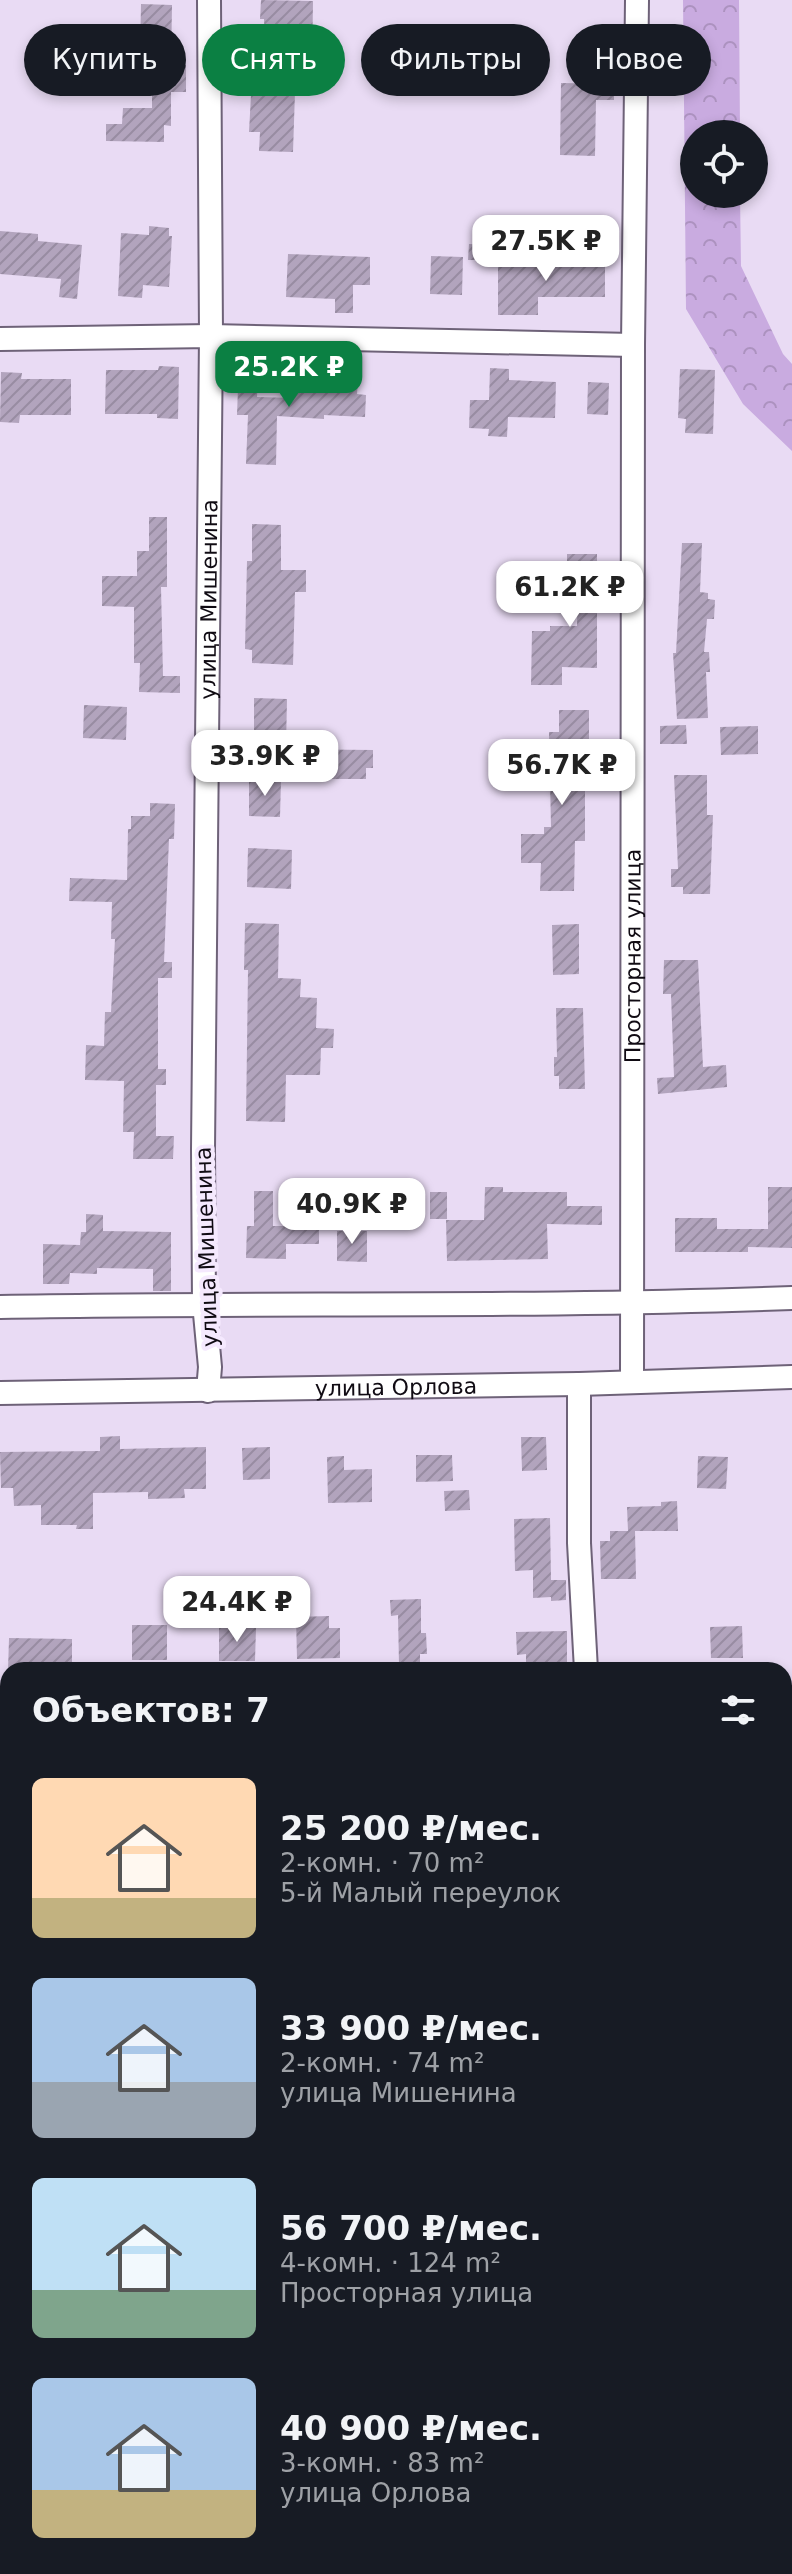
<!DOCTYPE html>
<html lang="ru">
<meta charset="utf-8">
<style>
body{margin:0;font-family:"DejaVu Sans",sans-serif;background:#20242c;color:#f1f3f6;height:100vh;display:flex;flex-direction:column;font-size:30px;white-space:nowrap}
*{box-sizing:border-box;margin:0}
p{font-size:26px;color:#9ea1a6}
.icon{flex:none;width:44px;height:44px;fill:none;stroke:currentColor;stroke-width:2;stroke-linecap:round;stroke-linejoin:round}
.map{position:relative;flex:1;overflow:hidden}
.side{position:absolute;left:0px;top:1662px;width:792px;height:912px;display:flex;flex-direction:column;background:#171b24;border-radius:24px 24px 0 0;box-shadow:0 4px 12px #0003}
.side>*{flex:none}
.top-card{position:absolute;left:24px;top:24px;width:744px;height:72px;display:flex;gap:16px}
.controls{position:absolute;left:680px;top:120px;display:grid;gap:16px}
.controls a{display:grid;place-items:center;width:88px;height:88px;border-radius:50%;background:#171b24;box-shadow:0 4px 12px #0003;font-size:40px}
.price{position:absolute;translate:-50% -68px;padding:0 18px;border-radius:16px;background:#fff;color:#222;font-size:26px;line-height:52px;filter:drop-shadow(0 2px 4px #0008)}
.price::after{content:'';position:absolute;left:50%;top:48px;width:24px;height:18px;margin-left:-12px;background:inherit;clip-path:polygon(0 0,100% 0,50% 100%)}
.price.active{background:#0b8043;color:#fff}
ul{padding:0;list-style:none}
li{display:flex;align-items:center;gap:24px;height:200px;padding:0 32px}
li span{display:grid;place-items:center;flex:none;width:224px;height:160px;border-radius:12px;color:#555}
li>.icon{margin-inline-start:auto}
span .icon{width:96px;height:96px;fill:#fffc;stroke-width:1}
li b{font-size:34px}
h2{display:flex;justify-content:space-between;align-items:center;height:96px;padding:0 32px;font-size:34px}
.chip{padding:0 28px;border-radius:36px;background:#171b24;box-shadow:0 4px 12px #0003;font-size:28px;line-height:72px}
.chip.active{background:#0b8043;color:#fff}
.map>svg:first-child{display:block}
</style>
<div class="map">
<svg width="792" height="2574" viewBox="0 0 792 2574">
<defs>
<pattern id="forest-crowns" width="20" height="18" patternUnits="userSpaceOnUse" patternTransform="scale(2)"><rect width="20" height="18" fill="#c9abe0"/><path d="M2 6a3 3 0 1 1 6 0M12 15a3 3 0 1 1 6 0" fill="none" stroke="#ac92bf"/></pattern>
<pattern id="building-hatch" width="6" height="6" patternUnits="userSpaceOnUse" patternTransform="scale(2)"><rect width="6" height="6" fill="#b2a4bd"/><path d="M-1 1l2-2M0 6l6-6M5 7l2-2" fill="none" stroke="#988ca2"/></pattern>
</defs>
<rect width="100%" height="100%" fill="#e9dbf4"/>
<!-- green -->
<path fill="#c9abe0" d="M0 2460 8 2464V2566H204L218 2574H0Z"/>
<!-- forest -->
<path fill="url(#forest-crowns)" d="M683 0H739L740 134H694V194H740L741 266 783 354 792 364V451L743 404 686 309Z"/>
<!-- building -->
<g fill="url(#building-hatch)">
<path d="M261 0 313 1 312 68H305L304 92H295L293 152 259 151 260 132H249L251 95 240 94V77L266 78 264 19H260Z"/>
<path d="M141 4 172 5 171 65H186V92H171V126L164 125V142L106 141V124H122L123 108H152V55H140Z"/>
<path d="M561 83 614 84V100H596L595 156 560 155Z"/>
<path d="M149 226 169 228V236H172L169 287 143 285 142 298 118 296 121 233 149 235Z"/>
<path d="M0 231 38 234V241L82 245 77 299 59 297 61 279 0 274Z"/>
<path d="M469 244 492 245 491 260H468Z"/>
<path d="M288 254 370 257V285H353V313H335V299L286 297Z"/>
<path d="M431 256 463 257 462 295 430 294Z"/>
<path d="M498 260 605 262V297H538V315H498Z"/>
<path d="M239 360H259L257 397 294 398V382L337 384V379L358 380 357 394 366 395 365 417 324 415V419L277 416 276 465 246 464 248 415H237Z"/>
<path d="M159 366 179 367 178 419 157 418V414H105L106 370H158Z"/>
<path d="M490 368 509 369V380L556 382 555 418 508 417 507 437 488 436 489 429 469 428 470 400H489Z"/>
<path d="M680 369 715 370 713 434 685 433 686 419 678 418Z"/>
<path d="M1 372 22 373 21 379H71V415H20L19 423 0 422Z"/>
<path d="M588 382 609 383 608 415 587 414Z"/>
<path d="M149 517H167V587H161L163 676H180V693L139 692 140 663H134V607L102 606V576H137V551H149Z"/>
<path d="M252 524 281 525V570H306V592H295L293 665 252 663V650L245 649 247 561H252Z"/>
<path d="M682 543H702L700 592 708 593V599L715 600 714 619H707L704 652H709L710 672H706L708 718 677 719 673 653H676Z"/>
<path d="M567 554H597V668L562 667V685H531L532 631H550V626H577L578 584H567Z"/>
<path d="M254 698 287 699 286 747H234L235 730 254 731Z"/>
<path d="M84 705 127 707 126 740 83 738Z"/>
<path d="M559 710H589V747H574V774H585V841H575L574 891H540L541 863H521V834H544V827H551L549 732H559Z"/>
<path d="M686 725 687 744H660V726Z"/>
<path d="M758 726V754L721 755 720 727Z"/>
<path d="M276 749 373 750V768H366V779H329L330 772 276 771Z"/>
<path d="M674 775H707V815H713L710 894H683V887H671V869H678Z"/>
<path d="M249 780H281L280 817 249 816Z"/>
<path d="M150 803 175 804 174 839H169L164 962H172V978H158V1069H166V1085H156V1136H174L173 1159H133L134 1132H123L124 1081 85 1080 86 1045 104 1046 105 1012H111L115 939H111L112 902 69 901 70 878 127 880 128 829H131V816H150Z"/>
<path d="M248 848 292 850 291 889 247 887Z"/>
<path d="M245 923 279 924 278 978 301 979 300 997 317 998 316 1028 334 1029 333 1048H321L320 1075H286L285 1122 246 1121 248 970H244Z"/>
<path d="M579 924V974L553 975 552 925Z"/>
<path d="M664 960H698L703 1067 726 1065 727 1087 658 1094 657 1078 674 1077 671 994H663Z"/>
<path d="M556 1008H583L585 1089H559V1076H554V1057H557Z"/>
<path d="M485 1187H503V1192H567V1206H602V1225L547 1224 548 1259 447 1261 446 1220H484Z"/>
<path d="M768 1187H792V1248L748 1247V1252H675V1218H717V1229H768Z"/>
<path d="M254 1191H273V1226H319V1244H286V1259L246 1258 247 1226H254Z"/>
<rect x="430" y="1192" width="17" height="27"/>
<path d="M86 1214 103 1215V1231L171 1232V1291H153V1269L97 1268V1274L70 1273 69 1284H43V1244L80 1245 81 1232H86Z"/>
<path d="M337 1231H367V1262L337 1261Z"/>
<path d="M120 1436V1449L206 1447V1489H184L185 1498 148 1499V1492L93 1493V1529H76L77 1525H41V1505L14 1506 13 1488H1L0 1452 100 1451V1437Z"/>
<path d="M521 1437H546L547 1470 522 1471Z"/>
<path d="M270 1447V1479L243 1480 242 1448Z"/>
<path d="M416 1455H452L453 1481 416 1482Z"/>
<path d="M344 1456V1470L372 1469V1502L328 1503 327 1457Z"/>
<path d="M698 1456 728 1457 726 1489 697 1488Z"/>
<path d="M469 1490 470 1510 445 1511 444 1491Z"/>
<path d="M677 1501 678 1531H635L636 1579H601L600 1541H610V1531H628L627 1507 661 1506V1502Z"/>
<path d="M550 1518 551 1580H566V1600L551 1601V1597L533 1598V1570L515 1571 514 1519Z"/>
<path d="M421 1599V1633H426L427 1654H420V1665H399L398 1615 391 1616 390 1600Z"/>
<path d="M329 1616V1628H340V1658L297 1659 296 1617Z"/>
<rect x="132" y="1625" width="35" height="35"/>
<path d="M742 1626 743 1658H711L710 1627Z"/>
<path d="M219 1627 256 1628 255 1661H219Z"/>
<path d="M567 1631V1664L526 1665V1654L517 1655 516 1632Z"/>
<path d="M9 1638 72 1639V1670H8Z"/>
</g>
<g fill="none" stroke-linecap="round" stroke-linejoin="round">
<!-- street casing -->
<g stroke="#6e6278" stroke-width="26">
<g id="street">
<path d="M0 339 211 336 633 345"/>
<path d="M0 1307C264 1302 528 1308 792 1298"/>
<path id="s1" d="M632 1382 633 345 637 0"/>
<path d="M579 1384V1543L586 1670"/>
<path id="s2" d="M208 1391 210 1367 204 1303 203 1150 211 336 209 0"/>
<path id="s3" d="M0 1393 579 1384 792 1377"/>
<path d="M784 1699 792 1698"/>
<path d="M0 1712H8"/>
<path d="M784 2083 792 2082"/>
<path d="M0 2099H8"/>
<path d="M784 2449H792"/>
<path d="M342 2566 358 2574"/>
</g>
</g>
<!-- street -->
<use href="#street" stroke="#fff" stroke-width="22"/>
</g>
<g text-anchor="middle" stroke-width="8" stroke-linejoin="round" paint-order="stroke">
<!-- street labels -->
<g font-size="22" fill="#100b13" stroke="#f5e9fe">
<text dy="8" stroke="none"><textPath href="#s2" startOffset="792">улица Мишенина</textPath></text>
<text dy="8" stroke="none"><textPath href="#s1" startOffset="426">Просторная улица</textPath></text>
<text transform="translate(206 1247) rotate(-92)" y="8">улица Мишенина</text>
<text dy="8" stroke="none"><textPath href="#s3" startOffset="396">улица Орлова</textPath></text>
</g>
</g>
</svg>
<div class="controls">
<a><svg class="icon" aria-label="locate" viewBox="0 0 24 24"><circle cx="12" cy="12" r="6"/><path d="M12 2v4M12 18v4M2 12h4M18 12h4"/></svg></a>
</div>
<b class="price" style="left:546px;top:283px">27.5K ₽</b>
<b class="price active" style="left:289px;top:409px">25.2K ₽</b>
<b class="price" style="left:570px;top:629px">61.2K ₽</b>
<b class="price" style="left:265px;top:798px">33.9K ₽</b>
<b class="price" style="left:562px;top:807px">56.7K ₽</b>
<b class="price" style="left:352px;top:1246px">40.9K ₽</b>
<b class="price" style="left:237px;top:1644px">24.4K ₽</b>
<div class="top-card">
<a class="chip">Купить</a>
<a class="chip active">Снять</a>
<a class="chip">Фильтры</a>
<a class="chip">Новое</a>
</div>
<section class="side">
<h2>Объектов: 7<svg class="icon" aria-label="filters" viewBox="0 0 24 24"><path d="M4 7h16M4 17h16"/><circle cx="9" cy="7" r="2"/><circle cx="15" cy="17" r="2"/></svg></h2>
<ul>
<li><span style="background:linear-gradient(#ffd9b3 75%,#c2b280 0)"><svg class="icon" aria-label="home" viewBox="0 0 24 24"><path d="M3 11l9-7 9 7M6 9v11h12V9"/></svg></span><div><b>25 200 ₽/мес.</b><p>2-комн. · 70 m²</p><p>5-й Малый переулок</p></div></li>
<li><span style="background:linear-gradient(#a9c7e8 65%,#9aa5b1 0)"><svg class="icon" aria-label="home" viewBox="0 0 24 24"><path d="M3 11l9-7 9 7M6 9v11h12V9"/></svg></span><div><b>33 900 ₽/мес.</b><p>2-комн. · 74 m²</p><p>улица Мишенина</p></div></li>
<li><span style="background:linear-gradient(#bfe0f5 70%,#7fa58c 0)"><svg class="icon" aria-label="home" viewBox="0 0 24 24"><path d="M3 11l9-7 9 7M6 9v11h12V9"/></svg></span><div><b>56 700 ₽/мес.</b><p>4-комн. · 124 m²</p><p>Просторная улица</p></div></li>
<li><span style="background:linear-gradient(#a9c7e8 70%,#c2b280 0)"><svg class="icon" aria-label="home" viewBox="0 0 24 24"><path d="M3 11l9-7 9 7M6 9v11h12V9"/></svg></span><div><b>40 900 ₽/мес.</b><p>3-комн. · 83 m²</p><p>улица Орлова</p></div></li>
</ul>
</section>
</div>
